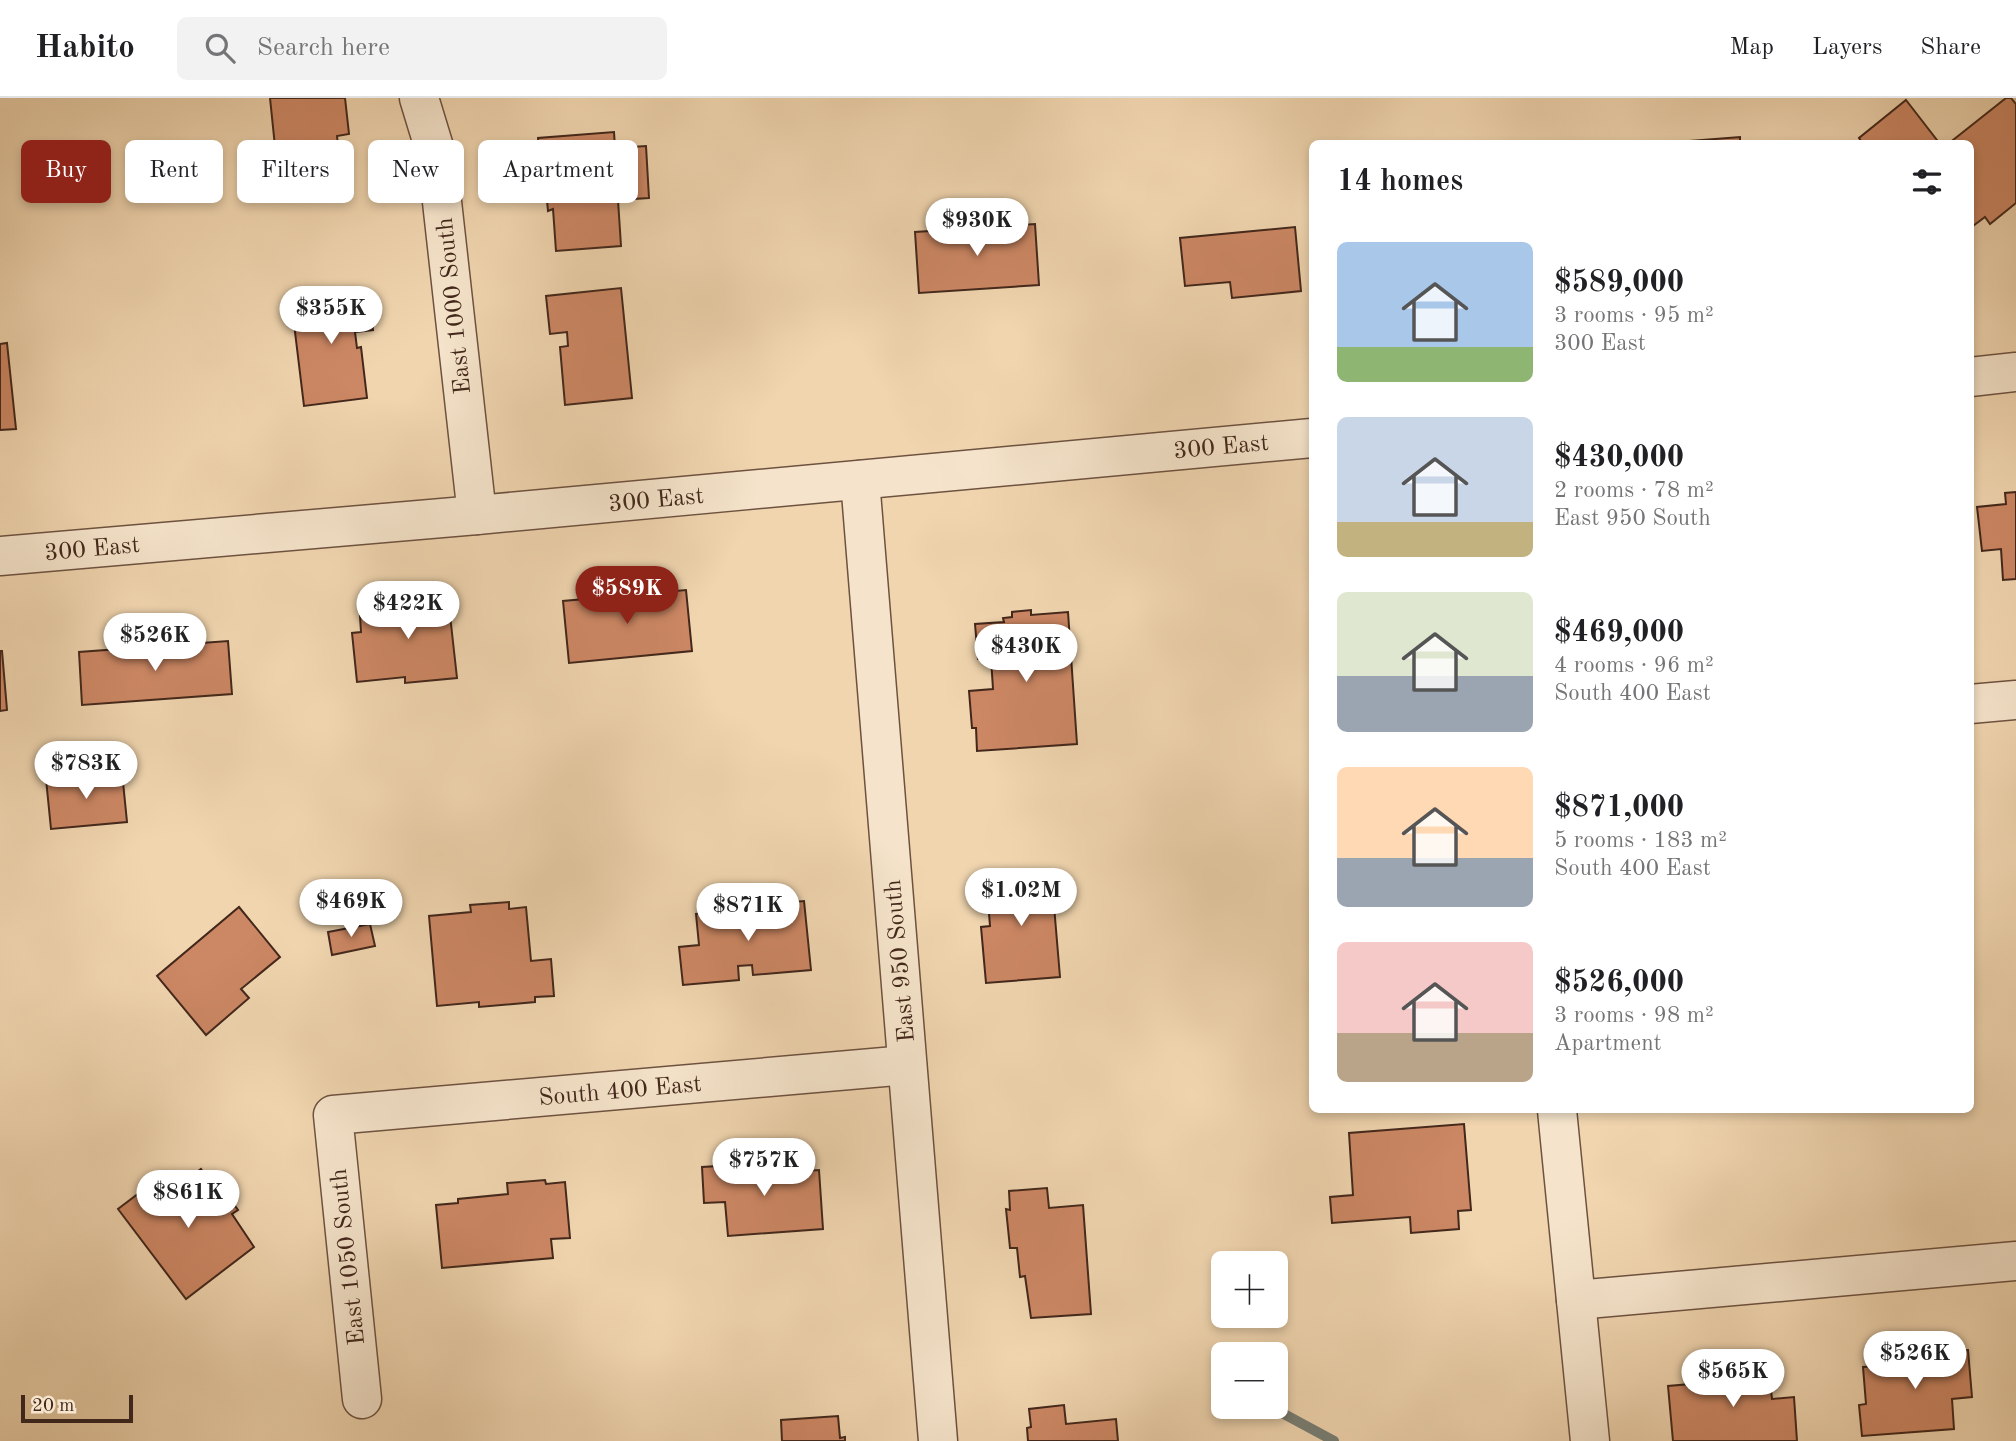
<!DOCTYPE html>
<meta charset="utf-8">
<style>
body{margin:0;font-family:"Old Standard TT",serif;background:#f2f2f2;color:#202124;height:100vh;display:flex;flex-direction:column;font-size:26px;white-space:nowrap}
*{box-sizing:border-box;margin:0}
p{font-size:23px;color:#757577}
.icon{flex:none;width:38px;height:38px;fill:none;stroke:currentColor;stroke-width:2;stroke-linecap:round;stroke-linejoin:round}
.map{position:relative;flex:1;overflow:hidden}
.details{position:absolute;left:1309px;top:42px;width:665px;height:973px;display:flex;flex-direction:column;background:#fff;border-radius:10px;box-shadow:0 4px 10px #0003}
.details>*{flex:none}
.hud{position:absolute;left:21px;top:42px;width:665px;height:63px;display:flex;gap:14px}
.buttons{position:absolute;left:1211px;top:1153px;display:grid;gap:14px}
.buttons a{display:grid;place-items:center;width:77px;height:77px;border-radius:10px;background:#fff;box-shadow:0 4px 10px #0003;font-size:35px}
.scale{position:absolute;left:21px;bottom:18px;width:112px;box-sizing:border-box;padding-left:7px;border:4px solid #42271b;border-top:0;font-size:19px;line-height:24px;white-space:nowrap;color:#42271b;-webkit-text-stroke:5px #f5e4cb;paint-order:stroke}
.price{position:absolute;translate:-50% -60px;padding:0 16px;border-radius:24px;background:#fff;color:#222;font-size:23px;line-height:46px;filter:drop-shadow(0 2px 4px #0008)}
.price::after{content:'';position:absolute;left:50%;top:42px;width:21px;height:16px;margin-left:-10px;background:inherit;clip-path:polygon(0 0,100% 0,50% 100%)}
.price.on{background:#8f2418;color:#fff}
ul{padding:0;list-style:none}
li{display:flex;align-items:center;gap:21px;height:175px;padding:0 28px}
li span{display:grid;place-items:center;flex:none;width:196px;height:140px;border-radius:10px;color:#555}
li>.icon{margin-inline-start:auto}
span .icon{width:84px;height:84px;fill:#fffc;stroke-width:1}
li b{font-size:30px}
h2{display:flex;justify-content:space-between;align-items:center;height:84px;padding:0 28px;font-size:30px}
.chip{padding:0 24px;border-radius:10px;background:#fff;box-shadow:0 4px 10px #0003;font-size:24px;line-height:63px}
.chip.on{background:#8f2418;color:#fff}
header{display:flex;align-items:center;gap:42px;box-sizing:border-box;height:98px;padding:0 35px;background:#fff;border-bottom:2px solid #e0e0e0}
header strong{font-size:33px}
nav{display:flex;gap:38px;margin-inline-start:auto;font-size:24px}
.search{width:490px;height:63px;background:#f2f2f2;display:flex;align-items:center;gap:18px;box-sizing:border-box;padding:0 24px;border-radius:10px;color:#757577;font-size:26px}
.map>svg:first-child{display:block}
</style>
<header>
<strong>Habito</strong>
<div class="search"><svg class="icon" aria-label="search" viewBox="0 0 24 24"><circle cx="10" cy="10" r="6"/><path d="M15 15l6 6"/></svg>Search here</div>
<nav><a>Map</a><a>Layers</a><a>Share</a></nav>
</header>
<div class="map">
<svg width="2016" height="1343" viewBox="0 0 2016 1343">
<rect width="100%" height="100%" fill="#f0d5af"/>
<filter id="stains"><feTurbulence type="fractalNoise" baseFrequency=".00286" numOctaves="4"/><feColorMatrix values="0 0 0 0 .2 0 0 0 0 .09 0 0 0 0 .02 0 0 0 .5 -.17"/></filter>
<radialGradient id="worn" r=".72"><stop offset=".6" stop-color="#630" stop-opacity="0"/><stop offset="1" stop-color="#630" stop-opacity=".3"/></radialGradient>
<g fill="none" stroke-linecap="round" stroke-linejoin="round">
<!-- stream -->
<path stroke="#777e75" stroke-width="10" d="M1271 1309 1334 1343"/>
</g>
<!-- building -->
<g fill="#cc8764" stroke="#42271b" stroke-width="2">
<path d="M270 0H345L349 36 337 38 343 90 280 97Z"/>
<path d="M2006 0H2011L2016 6V105L1990 126 1985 119 1973 128 1970 125V46H1948Z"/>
<path d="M1906 2 1940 46H1863L1859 40Z"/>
<path d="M614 34 615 50 646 48 649 100 618 102 621 148 556 153 553 111 548 113 545 82 541 81 538 40Z"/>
<path d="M1740 39V46H1677V44Z"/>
<path d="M1035 126 1039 187 919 195 915 134Z"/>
<path d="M1295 129 1301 193 1232 200 1230 184 1185 188 1180 140Z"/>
<path d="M621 190 632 300 565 307 560 249 568 248 567 234 550 236 546 198Z"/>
<path d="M368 193 373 232 355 234 357 250 361 249 367 300 304 308 291 201Z"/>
<path d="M7 245 16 331 0 332V246Z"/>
<path d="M2016 394V481L2003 482 2001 451 1982 453 1977 409 2006 406 2005 395Z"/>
<path d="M447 490 457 580 405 585V579L357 584 352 535 361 534 360 518 405 514 403 494Z"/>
<path d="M686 492 692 553 569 565 563 503Z"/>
<path d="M1031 512V517L1068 514 1077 646 977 653 976 630H972L969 593 993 591 991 560 978 561 975 526 1004 524 1003 520 1012 519V514Z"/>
<path d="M228 543 232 596 82 607 79 554Z"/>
<path d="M0 553H2L7 612 0 613Z"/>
<path d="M122 674 127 724 51 731 46 681Z"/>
<path d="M1051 772 1060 879 986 885 981 829 990 828 986 777Z"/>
<path d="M781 801 782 805 804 803 811 872 753 877 752 867 738 868 739 882 683 887 679 849 699 847 696 816 763 810 762 803Z"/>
<path d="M509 804V811L526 809 531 863 551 861 554 898 535 899V904L479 909V904L437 908 429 818 471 814 470 807Z"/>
<path d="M239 809 280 859 241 891 249 900 206 937 157 878Z"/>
<path d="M370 826 375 848 332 857 328 834Z"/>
<path d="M1464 1026 1471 1112 1458 1113 1459 1131 1411 1135 1410 1119 1332 1125 1330 1099 1353 1097 1349 1035Z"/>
<path d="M760 1062V1076L819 1072 823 1131 728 1138 725 1104 704 1105 702 1069 719 1068V1065Z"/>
<path d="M201 1071 217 1093 222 1090 238 1112 232 1116 254 1149 186 1201 118 1111 163 1077 174 1091Z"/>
<path d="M545 1082 546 1086 565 1084 570 1140 551 1141 553 1160 442 1170 436 1107 458 1105V1101L508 1096 507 1085Z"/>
<path d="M1047 1090 1049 1110 1083 1107 1091 1216 1031 1220 1025 1178 1020 1179 1017 1150H1010L1006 1111 1010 1112 1009 1093Z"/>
<path d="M1948 1246V1253L1968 1252 1972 1299 1952 1301 1954 1331 1862 1338 1859 1307 1866 1306 1863 1269 1880 1268V1264H1907L1906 1249Z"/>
<path d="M1768 1264 1772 1301 1794 1299 1797 1343H1673L1668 1288 1726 1283 1725 1268Z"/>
<path d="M1064 1307 1066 1326 1116 1321 1118 1343H1028L1027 1330 1031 1329 1029 1311Z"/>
<path d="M838 1318 840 1340 845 1339V1343H782L781 1322Z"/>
</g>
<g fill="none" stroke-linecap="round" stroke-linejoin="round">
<!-- street casing -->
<g stroke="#6e5240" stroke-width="41">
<g id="street">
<path d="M419 0 437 59 477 417"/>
<path d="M1970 279 2016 274"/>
<path d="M860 382 938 1343"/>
<path d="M0 458 477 417 1312 340"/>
<path d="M1970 606 2016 602"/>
<path d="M1557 1012 1590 1343"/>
<path d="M1576 1202 2016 1163"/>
<path d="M362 1301 333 1017 907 967"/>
</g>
</g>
<!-- street -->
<use href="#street" stroke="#f5e4cb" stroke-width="38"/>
</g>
<g text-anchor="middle" stroke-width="7" stroke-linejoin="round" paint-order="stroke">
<!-- street labels -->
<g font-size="24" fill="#42271b" stroke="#f5e4cb">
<text transform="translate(453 208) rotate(-96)" y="8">East 1000 South</text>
<text transform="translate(1221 348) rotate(-5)" y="8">300 East</text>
<text transform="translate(656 401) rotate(-5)" y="8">300 East</text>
<text transform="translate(92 450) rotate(-5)" y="8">300 East</text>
<text transform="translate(899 863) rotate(-95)" y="8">East 950 South</text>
<text transform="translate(620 992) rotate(-5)" y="8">South 400 East</text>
<text transform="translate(347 1159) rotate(-96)" y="8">East 1050 South</text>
</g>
</g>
<rect width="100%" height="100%" filter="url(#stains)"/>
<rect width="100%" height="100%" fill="url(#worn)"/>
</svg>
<div class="buttons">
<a>+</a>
<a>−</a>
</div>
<div class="scale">20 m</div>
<b class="price" style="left:977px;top:160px">$930K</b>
<b class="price" style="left:331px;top:248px">$355K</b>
<b class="price on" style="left:627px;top:528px">$589K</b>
<b class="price" style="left:408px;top:543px">$422K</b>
<b class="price" style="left:155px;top:575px">$526K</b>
<b class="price" style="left:1026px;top:586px">$430K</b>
<b class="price" style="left:86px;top:703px">$783K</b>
<b class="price" style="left:1021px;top:830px">$1.02M</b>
<b class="price" style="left:351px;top:841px">$469K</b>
<b class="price" style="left:748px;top:845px">$871K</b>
<b class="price" style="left:764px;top:1100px">$757K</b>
<b class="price" style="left:188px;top:1132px">$861K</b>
<b class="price" style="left:1915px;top:1293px">$526K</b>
<b class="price" style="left:1733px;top:1311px">$565K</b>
<div class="hud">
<a class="chip on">Buy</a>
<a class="chip">Rent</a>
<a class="chip">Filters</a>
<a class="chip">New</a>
<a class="chip">Apartment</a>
</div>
<section class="details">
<h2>14 homes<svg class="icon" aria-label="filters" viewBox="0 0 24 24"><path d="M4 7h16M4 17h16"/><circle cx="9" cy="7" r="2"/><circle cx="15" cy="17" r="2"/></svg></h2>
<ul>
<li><span style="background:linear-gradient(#a9c7e8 75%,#8fb573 0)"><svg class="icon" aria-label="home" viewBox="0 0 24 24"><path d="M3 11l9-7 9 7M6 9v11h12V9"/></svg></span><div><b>$589,000</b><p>3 rooms · 95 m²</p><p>300 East</p></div></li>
<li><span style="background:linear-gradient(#c9d6e8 75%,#c2b280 0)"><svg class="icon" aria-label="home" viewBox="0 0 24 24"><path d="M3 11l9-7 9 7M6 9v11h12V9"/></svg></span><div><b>$430,000</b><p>2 rooms · 78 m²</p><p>East 950 South</p></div></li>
<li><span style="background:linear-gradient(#dfe7d0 60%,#9aa5b1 0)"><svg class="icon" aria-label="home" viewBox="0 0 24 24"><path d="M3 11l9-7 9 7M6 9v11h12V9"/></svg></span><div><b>$469,000</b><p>4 rooms · 96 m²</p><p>South 400 East</p></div></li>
<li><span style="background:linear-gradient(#ffd9b3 65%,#9aa5b1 0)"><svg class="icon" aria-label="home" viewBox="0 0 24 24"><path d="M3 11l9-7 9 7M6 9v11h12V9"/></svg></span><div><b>$871,000</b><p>5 rooms · 183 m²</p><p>South 400 East</p></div></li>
<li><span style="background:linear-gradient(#f6c9c9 65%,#b9a48a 0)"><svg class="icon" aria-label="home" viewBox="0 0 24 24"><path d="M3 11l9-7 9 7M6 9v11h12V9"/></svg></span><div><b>$526,000</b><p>3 rooms · 98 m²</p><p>Apartment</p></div></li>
</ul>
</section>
</div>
